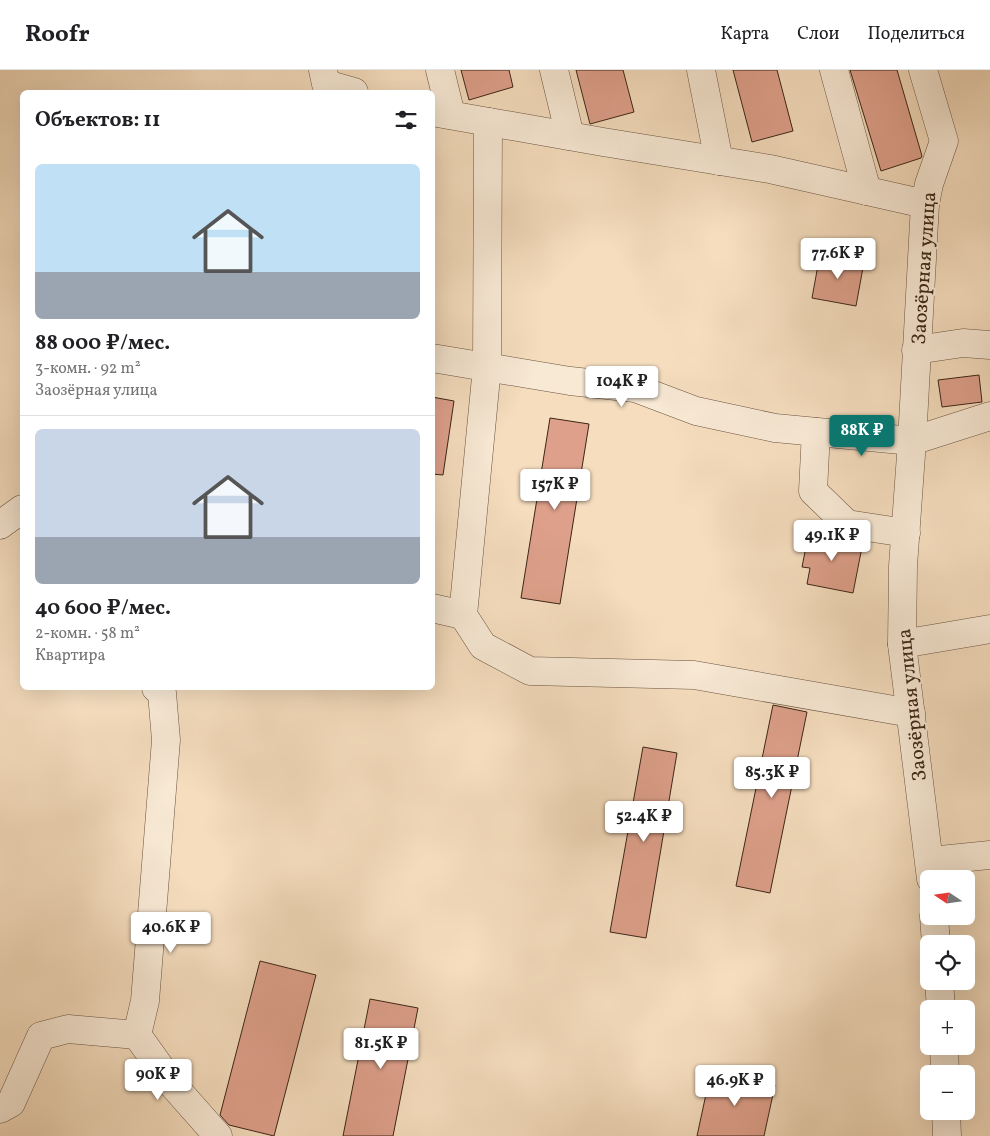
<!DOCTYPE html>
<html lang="ru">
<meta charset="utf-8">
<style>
body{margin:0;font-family:Vollkorn,serif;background:#f2f2f2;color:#202124;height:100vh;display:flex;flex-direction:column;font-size:19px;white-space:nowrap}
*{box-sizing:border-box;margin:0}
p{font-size:16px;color:#757577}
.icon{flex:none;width:28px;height:28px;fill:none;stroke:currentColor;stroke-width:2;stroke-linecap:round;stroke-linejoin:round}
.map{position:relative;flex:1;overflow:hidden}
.drawer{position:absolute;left:20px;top:20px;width:415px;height:600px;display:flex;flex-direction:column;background:#fff;border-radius:8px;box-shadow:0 5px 20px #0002}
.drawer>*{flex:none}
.needle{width:32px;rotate:283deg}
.controls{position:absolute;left:920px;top:800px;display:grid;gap:10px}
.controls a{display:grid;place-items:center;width:55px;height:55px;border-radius:8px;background:#fff;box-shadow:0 5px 20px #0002;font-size:25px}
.price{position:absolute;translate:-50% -42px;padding:0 11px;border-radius:5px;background:#fff;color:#222;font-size:16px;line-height:32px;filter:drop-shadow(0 1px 2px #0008)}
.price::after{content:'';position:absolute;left:50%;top:30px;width:15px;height:11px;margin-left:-8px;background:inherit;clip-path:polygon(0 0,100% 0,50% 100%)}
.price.current{background:#0f766e;color:#fff}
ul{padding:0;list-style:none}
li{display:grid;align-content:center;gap:10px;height:265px;padding:0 15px}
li+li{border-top:1px solid #e0e0e0}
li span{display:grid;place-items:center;height:155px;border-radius:8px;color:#555}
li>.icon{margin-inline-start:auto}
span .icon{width:90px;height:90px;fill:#fffc;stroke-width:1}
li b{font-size:21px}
h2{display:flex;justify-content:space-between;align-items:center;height:60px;padding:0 15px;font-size:21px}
header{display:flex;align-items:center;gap:30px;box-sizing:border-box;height:70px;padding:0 25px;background:#fff;border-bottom:1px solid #e0e0e0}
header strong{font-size:24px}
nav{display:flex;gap:28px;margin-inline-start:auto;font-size:18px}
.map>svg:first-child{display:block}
</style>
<header>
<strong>Roofr</strong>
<nav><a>Карта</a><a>Слои</a><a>Поделиться</a></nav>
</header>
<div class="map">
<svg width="990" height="1066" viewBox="0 0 990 1066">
<rect width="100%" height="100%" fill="#f5ddbe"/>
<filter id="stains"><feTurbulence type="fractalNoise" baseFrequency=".004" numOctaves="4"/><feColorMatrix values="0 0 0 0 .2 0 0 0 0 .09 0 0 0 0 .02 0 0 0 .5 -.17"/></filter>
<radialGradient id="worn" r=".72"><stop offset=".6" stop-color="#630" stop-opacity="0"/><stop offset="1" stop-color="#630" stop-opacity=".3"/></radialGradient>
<!-- building -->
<g fill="#dea08b" stroke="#3c2516">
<path d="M461 0H509L513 17 469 30Z"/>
<path d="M576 0H623L634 42 590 54Z"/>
<path d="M733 0H777L793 61 752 72Z"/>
<path d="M850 0H897L922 86 921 88 881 101Z"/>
<path d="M820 184 864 192 856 236 812 228Z"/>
<path d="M979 305 982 332 942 337 938 310Z"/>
<path d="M432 327 454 331 443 405 432 404Z"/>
<path d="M550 348 589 354 560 534 521 528Z"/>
<path d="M809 462 863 472 853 523 807 514 810 498 802 497Z"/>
<path d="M773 635 807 642 770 823 736 816Z"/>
<path d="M643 677 677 683 646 868 610 862Z"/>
<path d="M260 891 316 905 274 1066 229 1055 220 1045Z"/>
<path d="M370 929 418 938 393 1066H343Z"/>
<path d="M711 1001 775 1015 764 1066H697Z"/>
</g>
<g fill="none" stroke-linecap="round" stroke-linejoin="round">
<!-- minor casing -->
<g stroke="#6a5340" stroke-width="29">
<g id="minor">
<path d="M323 0 326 14 354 22"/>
<path d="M440 0 451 45"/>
<path d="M554 0 570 66"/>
<path d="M701 0 719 91"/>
<path d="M834 0 867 121"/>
<path d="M923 0 944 71 929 114 925 134 912 371 903 496 902 574 931 809"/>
<path d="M432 42 603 72 770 99 925 134"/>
<path d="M488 52 487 297 463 545 483 576 530 601 694 605 911 643"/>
<path d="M916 280 963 273 990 275"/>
<path d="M432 288 570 311 635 318 696 341 775 358 912 371 990 346"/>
<path d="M816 362 813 421 847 454 906 463"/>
<path d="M0 455 22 439"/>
<path d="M432 538 463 545"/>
<path d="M902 574 990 559"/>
<path d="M930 791 990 785"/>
<path d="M934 846 936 874"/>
<path d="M939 911 941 939"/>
<path d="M137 965 172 1014 218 1066"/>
<path d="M944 976 945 1004"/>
<path d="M0 1039 11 1033 41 966 68 959 137 965 145 931 166 670 162 623 156 618"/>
<path d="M946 1041 947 1066"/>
</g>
</g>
<!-- minor -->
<use href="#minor" stroke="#f8e9d5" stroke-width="28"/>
</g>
<g text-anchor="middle" stroke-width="4" stroke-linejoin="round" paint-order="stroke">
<!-- street labels -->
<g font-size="20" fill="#3c2516" stroke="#f8e9d5">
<text transform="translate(923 198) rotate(-86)" y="7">Заозёрная улица</text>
<text transform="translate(911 635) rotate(-96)" y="7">Заозёрная улица</text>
</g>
</g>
<rect width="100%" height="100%" filter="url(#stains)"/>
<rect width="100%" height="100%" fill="url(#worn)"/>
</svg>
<div class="controls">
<a><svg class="needle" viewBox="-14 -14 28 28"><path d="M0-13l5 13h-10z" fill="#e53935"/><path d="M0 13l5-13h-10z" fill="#757577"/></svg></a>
<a><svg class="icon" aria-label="locate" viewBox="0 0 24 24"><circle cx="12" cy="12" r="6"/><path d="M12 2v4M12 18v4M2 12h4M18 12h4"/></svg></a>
<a>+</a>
<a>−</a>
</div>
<b class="price" style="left:838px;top:210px">77.6K ₽</b>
<b class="price" style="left:622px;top:338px">104K ₽</b>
<b class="price current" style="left:862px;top:387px">88K ₽</b>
<b class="price" style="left:555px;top:441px">157K ₽</b>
<b class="price" style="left:832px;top:492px">49.1K ₽</b>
<b class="price" style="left:772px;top:729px">85.3K ₽</b>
<b class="price" style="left:644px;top:773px">52.4K ₽</b>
<b class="price" style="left:171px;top:884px">40.6K ₽</b>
<b class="price" style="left:381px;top:1000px">81.5K ₽</b>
<b class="price" style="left:158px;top:1031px">90K ₽</b>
<b class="price" style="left:735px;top:1037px">46.9K ₽</b>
<section class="drawer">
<h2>Объектов: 11<svg class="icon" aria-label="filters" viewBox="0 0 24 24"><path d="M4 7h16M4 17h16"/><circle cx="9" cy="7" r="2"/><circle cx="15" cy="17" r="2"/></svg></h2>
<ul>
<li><span style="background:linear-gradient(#bfe0f5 70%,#9aa5b1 0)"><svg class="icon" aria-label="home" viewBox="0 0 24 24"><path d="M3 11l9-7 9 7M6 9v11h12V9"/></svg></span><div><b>88 000 ₽/мес.</b><p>3-комн. · 92 m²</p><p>Заозёрная улица</p></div></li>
<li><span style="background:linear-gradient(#c9d6e8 70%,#9aa5b1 0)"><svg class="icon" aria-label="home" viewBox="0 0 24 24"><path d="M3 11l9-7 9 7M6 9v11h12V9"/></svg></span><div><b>40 600 ₽/мес.</b><p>2-комн. · 58 m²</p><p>Квартира</p></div></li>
</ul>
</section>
</div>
